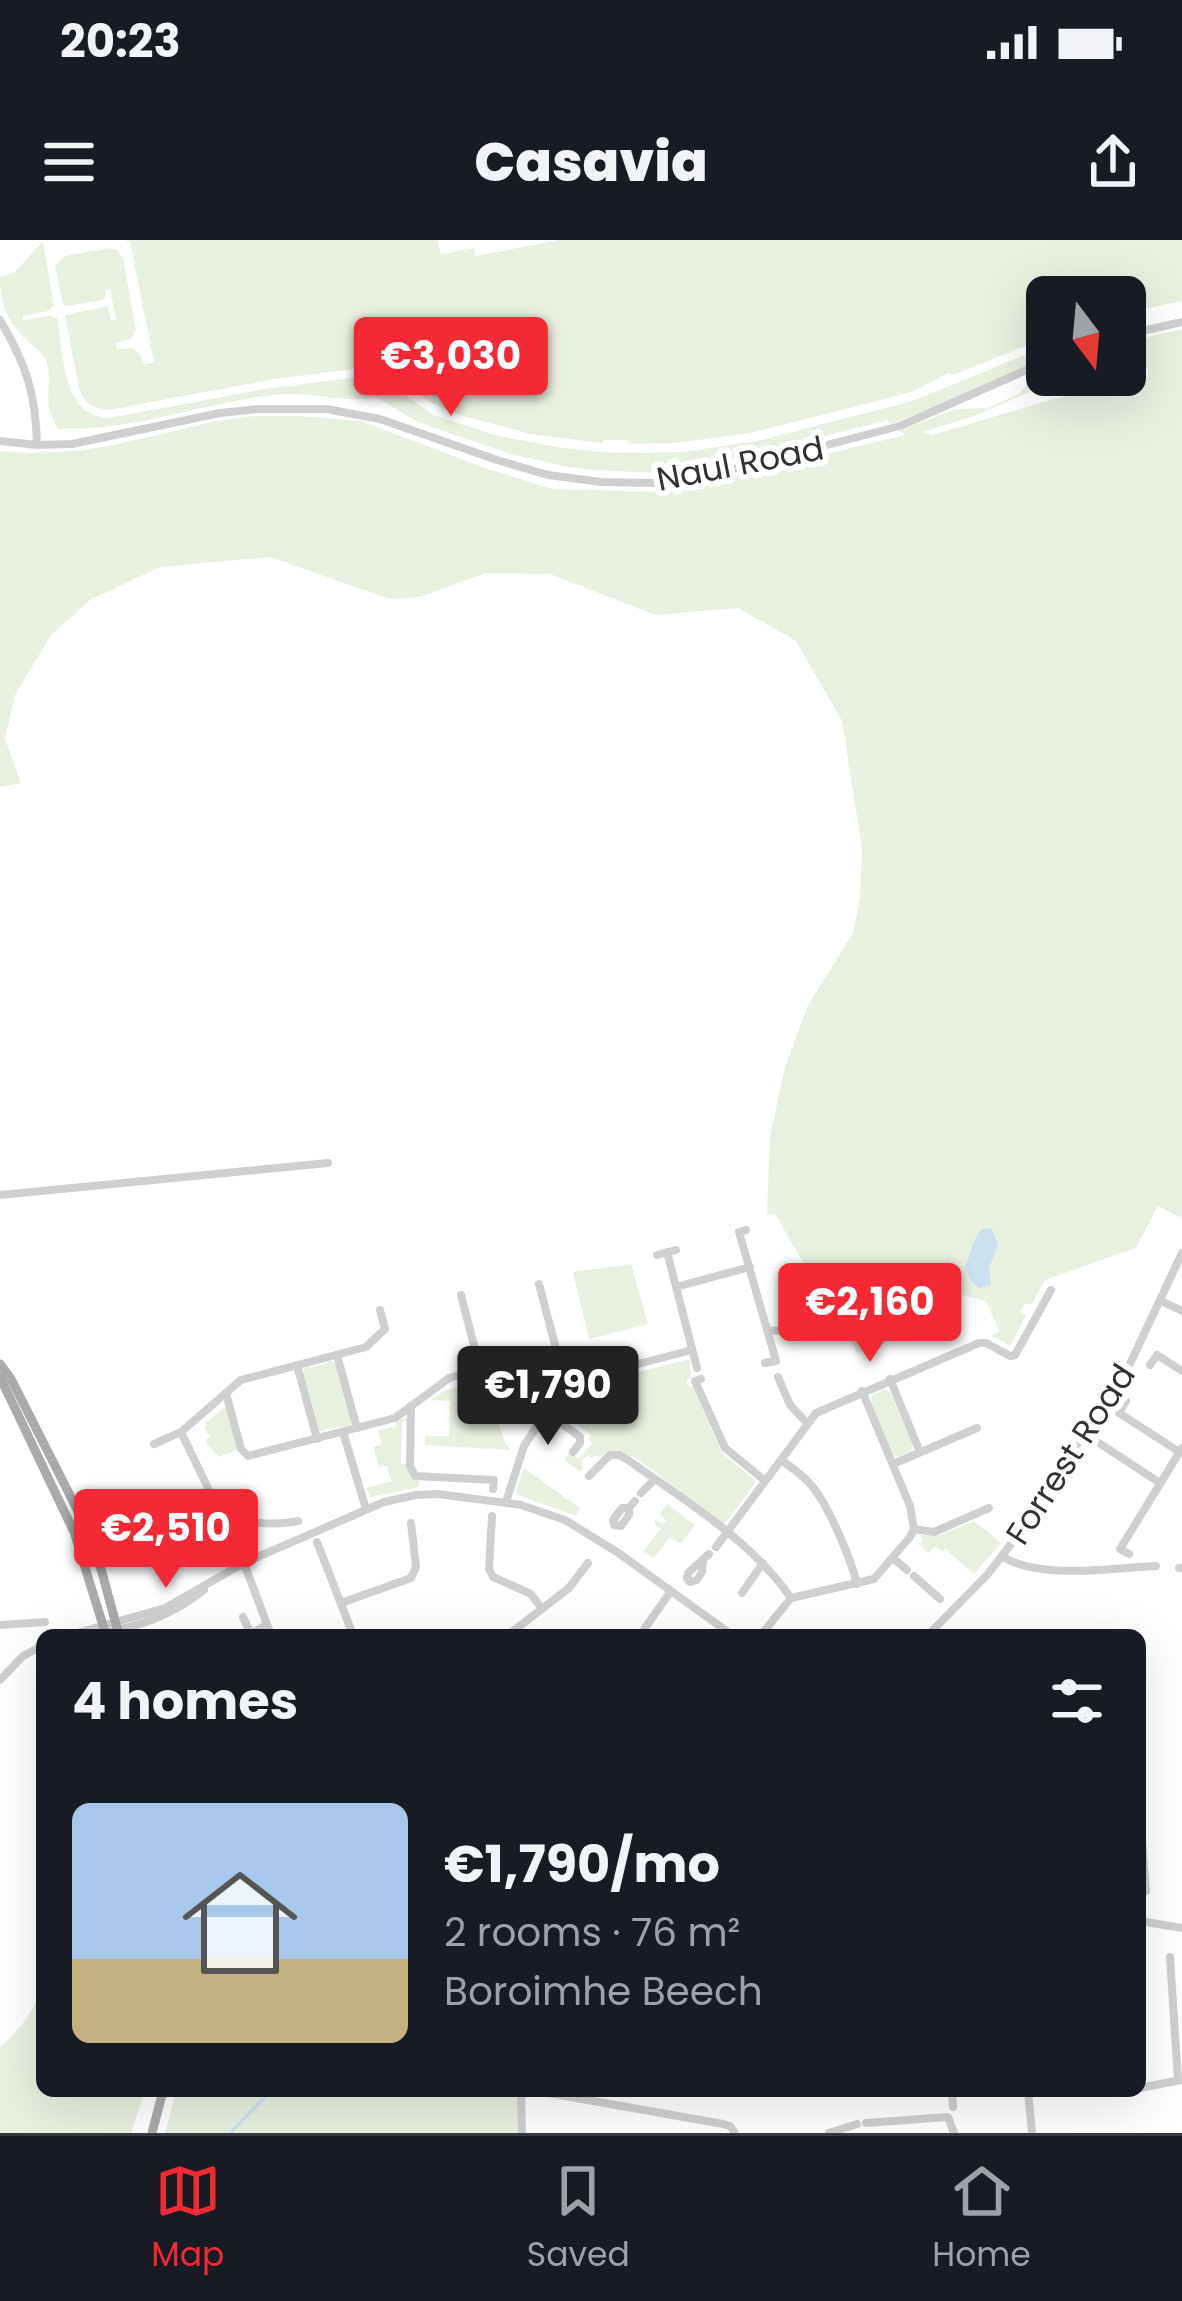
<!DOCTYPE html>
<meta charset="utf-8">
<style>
body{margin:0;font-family:Poppins,sans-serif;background:#20242c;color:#f1f3f6;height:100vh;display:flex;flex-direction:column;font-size:45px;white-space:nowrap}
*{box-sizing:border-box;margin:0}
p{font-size:39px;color:#9ea1a6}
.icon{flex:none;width:66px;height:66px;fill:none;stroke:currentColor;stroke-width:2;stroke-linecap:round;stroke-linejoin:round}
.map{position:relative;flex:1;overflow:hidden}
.drawer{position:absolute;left:36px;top:1389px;width:1110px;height:468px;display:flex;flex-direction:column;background:#171b24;border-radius:18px;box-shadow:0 12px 48px #0002}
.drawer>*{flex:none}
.needle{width:78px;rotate:164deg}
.buttons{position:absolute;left:1026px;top:36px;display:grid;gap:24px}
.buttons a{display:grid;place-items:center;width:120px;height:120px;border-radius:18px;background:#171b24;box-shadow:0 12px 48px #0002;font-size:60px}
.price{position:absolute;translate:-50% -102px;padding:0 27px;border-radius:12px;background:#f42934;color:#fff;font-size:39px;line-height:78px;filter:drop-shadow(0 3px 6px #0008)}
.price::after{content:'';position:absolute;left:50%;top:72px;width:36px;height:27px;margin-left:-18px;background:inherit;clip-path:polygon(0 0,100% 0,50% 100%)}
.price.on{background:#222;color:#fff}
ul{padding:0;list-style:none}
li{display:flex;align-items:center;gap:36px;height:300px;padding:0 36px}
li span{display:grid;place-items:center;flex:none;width:336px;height:240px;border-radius:18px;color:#555}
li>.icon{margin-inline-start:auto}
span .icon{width:144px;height:144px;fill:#fffc;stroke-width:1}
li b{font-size:51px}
h2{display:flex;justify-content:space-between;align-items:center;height:144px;padding:0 36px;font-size:51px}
.status{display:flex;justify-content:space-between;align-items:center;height:84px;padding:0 60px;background:#171b24;direction:ltr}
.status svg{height:33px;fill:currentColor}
header{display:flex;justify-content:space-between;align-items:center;height:156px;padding:0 36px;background:#171b24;font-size:54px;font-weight:800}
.tabs{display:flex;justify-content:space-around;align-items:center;height:168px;border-top:3px solid #363941;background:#171b24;font-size:33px;color:#9ea1a6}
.tabs a{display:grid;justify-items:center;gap:6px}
.tabs .on{color:#f42934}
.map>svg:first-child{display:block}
</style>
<div class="status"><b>20:23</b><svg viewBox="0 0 49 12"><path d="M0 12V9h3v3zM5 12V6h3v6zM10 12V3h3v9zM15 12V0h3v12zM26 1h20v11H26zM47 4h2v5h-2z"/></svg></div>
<header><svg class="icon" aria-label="menu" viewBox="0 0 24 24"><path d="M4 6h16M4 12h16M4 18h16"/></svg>Casavia<svg class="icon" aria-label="share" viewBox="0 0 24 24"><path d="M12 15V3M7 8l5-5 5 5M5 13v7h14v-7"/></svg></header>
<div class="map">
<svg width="1182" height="1893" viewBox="0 0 1182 1893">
<rect width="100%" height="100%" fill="#fff"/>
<!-- green -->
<g fill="#e8f0e0">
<path d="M125 0H437L441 14 474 8 476 16 558 0H1182V61L1125 73V57H1047V97L953 135 949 133 912 152 750 193 676 203 630 204 627 200H604L601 203 530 194 456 174 430 162 398 137 369 127 274 139 109 170C94 170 84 163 79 149L65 75 108 66 111 80H116L110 49 105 50 106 55 103 60 67 66 63 65 55 26 64 16 108 8 117 10 123 18 136 90 131 99 116 103 117 109 133 108 140 114 144 124 154 122 130 2Z"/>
<path d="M43 1 54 66 48 71 23 76V80L49 76 57 78C64 115 62 176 109 178L264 149 367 136 387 141 433 175 499 196 563 208 616 213 683 212 757 201 912 161 1047 106V117L941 165 890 184 888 180 694 229 655 233 594 230 563 226 511 214 417 182 376 157C342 164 307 150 273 155 202 164 131 191 59 189 38 164 57 139 44 117 39 109 30 104 24 97 6 79 0 62 0 37L15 32Z"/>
<path d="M1182 89V979L1158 966 1136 1008 1045 1040 1031 1065 1025 1063 1020 1072 1026 1075 1010 1106 992 1096 999 1091 986 1061 946 1051 937 1079 857 1113C832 1065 800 1022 776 974H767L770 896 785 827 808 765 853 693 860 658 862 609 842 481 796 401 738 368 655 375 550 334 486 333 420 357 389 359 270 317 160 327 90 360 51 395 15 455 5 499 21 543 0 547V211L26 213 73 211 110 206 216 181 254 176H299L361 181 485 228 552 249 661 252 906 195 899 191 955 169 988 168 1019 154 1035 133 1047 127V135H1105L1060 143 1022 155 974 176 923 192 932 195 1057 158 1146 143 1148 128 1125 132V102Z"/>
<path d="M631 1024 648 1084 589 1099 573 1032Z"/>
<path d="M690 1119 691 1138 686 1141 688 1146 693 1147 722 1213 755 1240 754 1245 727 1281 722 1284 635 1217C622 1216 613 1204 600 1217L596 1215 592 1218 587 1215 581 1223 584 1228 580 1232 564 1220 569 1213 579 1219 592 1203 588 1199 591 1195 560 1172 556 1176 553 1172V1164L566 1151 571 1154 578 1147Z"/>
<path d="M329 1120 337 1124 352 1181 349 1186 326 1189 323 1192 318 1190 303 1131 308 1125 310 1128 328 1123Z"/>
<path d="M479 1141 482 1154H487C497 1169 498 1193 511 1210L425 1205V1196H449L450 1161 430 1160 444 1151 460 1146 462 1151 474 1149V1143Z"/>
<path d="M885 1149 890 1152 913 1204 911 1211 898 1217 892 1214 871 1162 872 1155Z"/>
<path d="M226 1166 238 1210 219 1217 205 1201 210 1196 204 1188 206 1185 205 1183Z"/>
<path d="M406 1178 407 1181 402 1182 401 1224H406L411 1237 419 1241V1247L370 1257 366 1248 391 1241 387 1226 379 1227 373 1207 382 1204 378 1190 396 1187 395 1181Z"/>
<path d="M524 1228 580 1268 576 1276 518 1255 516 1250Z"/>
<path d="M667 1264 695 1285 681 1304 670 1297 654 1318 644 1311 660 1289 654 1283 656 1280 663 1284 666 1280 659 1274Z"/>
<path d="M974 1281 1001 1303 974 1334 945 1309 942 1311 935 1306 929 1313 918 1304 922 1302 920 1295H940Z"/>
<path d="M42 1747V1851H145L131 1893H0V1807C21 1789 32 1774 42 1747Z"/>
<path d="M176 1851H521L522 1893H165Z"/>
</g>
<!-- water -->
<path fill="#cbe1f0" d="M984 988 992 989 998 1005 989 1028 991 1045 979 1048 972 1043 965 1026C972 1014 972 996 984 988Z"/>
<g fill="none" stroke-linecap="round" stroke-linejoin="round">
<!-- stream -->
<path stroke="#cbe1f0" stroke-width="3" d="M230 1893 271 1851"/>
<!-- minor -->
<g stroke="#cfcfcf" stroke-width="8">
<path d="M0 80C26 124 36 154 37 205"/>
<path d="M1125 95 1182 82"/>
<path d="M0 201 37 205 72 204 220 173 259 169H326L380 179 497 220 548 235 601 242 655 243 719 233 900 186 1047 121"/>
<path d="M0 955 328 923"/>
<path d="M746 990 739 992 776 1121 765 1123"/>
<path d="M667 1012 697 1128"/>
<path d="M657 1015 676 1010"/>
<path d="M539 1044 565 1143"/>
<path d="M676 1047 750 1027"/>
<path d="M461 1055 484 1144 490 1148 510 1142"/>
<path d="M1161 1061 1182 1071"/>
<path d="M768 1091 809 1089 831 1082"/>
<path d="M337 1115 357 1188"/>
<path d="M297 1125 317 1199"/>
<path d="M1150 1125 1157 1115 1182 1131"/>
<path d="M778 1137 790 1165 807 1183"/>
<path d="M701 1139 695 1141 725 1208 764 1240"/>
<path d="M890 1139 920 1212"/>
<path d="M565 1143 692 1110"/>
<path d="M862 1151 910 1266 914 1289"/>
<path d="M226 1153 241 1209 248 1216 395 1178 449 1138 555 1109"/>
<path d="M1126 1161 1119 1173 1178 1211"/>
<path d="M411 1166 410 1226 415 1236 494 1240 493 1249"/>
<path d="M545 1171 580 1197V1203L573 1212"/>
<path d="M181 1192 220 1273C248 1282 268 1287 298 1281"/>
<path d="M343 1192 366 1269"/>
<path d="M1096 1201 1160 1243"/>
<path d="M154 1204 181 1192 241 1140 366 1107 385 1089 380 1070"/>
<path d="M781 1220C791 1227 803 1235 811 1245 828 1264 851 1319 857 1344"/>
<path d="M893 1224 977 1188"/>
<path d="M589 1236 610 1215H619L628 1220C685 1261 751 1300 791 1358"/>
<path d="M641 1253 654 1240"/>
<path d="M506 1262 524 1206 565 1143"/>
<path d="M629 1268V1275L621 1286 614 1285 613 1280 622 1268H629L635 1261"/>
<path d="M492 1276 489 1329 493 1337 531 1354 542 1369"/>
<path d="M914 1289 934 1292 989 1268"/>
<path d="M317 1302 353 1395"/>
<path d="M716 1307 816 1173 979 1103H986L1010 1116 1015 1115 1051 1050"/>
<path d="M1129 1314 1120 1309 1182 1208"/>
<path d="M1003 1317C1042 1340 1111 1328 1156 1326"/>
<path d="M893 1318 907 1330"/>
<path d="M703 1321 702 1332 697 1340 690 1342 687 1339 688 1333 709 1314"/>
<path d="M244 1323 271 1395"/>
<path d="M1179 1328H1182"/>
<path d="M914 1336 940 1359"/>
<path d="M742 1353 763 1323"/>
<path d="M341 1363 411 1338 416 1327 411 1283"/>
<path d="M243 1377 250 1392"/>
<path d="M0 1385 45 1382"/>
<path d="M70 1395 165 1368 244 1323 384 1262 416 1255 438 1254 521 1265 565 1280 617 1312 732 1395"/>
<path d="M97 1395C140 1385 169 1378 204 1350"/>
<path d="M249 1395 266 1385"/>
<path d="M508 1395 569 1348 588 1323"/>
<path d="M640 1395 671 1351"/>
<path d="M761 1395 791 1358 874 1339 910 1297 914 1289"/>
<path d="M928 1395 987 1335 1015 1299 1128 1128 1182 1013"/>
<path d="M0 1440 23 1416 42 1406"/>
<path d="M1140 1576 1146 1651"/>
<path d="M1140 1681 1182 1688"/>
<path d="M1170 1717 1178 1840"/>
<path d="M1140 1848 1181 1840"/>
<path d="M521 1851 522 1893"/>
<path d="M952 1851 953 1867"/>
<path d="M1028 1851 1032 1893"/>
<path d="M1028 1852 1112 1851"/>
<path d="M548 1853 723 1884 730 1886 735 1893"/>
<path d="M866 1883 948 1877 954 1893"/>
<path d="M829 1893 857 1884"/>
</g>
<!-- major -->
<g stroke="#aaa" stroke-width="9">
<path d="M0 1124 11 1139 84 1283 101 1329 119 1395"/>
<path d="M0 1137 74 1292 106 1395"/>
<path d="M152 1893 163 1851"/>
</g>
</g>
<g text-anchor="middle" stroke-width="12" stroke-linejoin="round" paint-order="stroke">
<!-- street labels -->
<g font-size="33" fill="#323232" stroke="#fff">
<text transform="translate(740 223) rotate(-11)" y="12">Naul Road</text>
<text transform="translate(1070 1214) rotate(-57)" y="12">Forrest Road</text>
</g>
</g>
</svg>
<div class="buttons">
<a><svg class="needle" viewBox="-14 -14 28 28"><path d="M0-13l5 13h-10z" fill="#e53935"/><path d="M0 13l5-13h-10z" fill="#9ea1a6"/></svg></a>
</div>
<b class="price" style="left:451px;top:179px">€3,030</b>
<b class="price" style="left:870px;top:1125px">€2,160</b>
<b class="price on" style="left:548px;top:1208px">€1,790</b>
<b class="price" style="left:166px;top:1351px">€2,510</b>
<section class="drawer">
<h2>4 homes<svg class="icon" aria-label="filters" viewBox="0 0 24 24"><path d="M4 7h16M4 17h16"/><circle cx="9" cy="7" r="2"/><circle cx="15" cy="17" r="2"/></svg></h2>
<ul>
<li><span style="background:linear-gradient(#a9c7e8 65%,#c2b280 0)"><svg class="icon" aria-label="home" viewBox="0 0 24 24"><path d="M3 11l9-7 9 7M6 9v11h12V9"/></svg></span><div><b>€1,790/mo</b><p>2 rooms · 76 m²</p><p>Boroimhe Beech</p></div></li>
</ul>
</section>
</div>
<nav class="tabs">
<a class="on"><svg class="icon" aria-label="map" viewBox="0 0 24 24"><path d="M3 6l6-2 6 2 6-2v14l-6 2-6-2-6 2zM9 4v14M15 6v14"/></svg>Map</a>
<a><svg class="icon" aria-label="saved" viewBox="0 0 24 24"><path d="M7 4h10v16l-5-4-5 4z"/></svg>Saved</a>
<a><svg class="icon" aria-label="home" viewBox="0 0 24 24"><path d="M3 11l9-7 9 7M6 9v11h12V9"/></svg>Home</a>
</nav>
